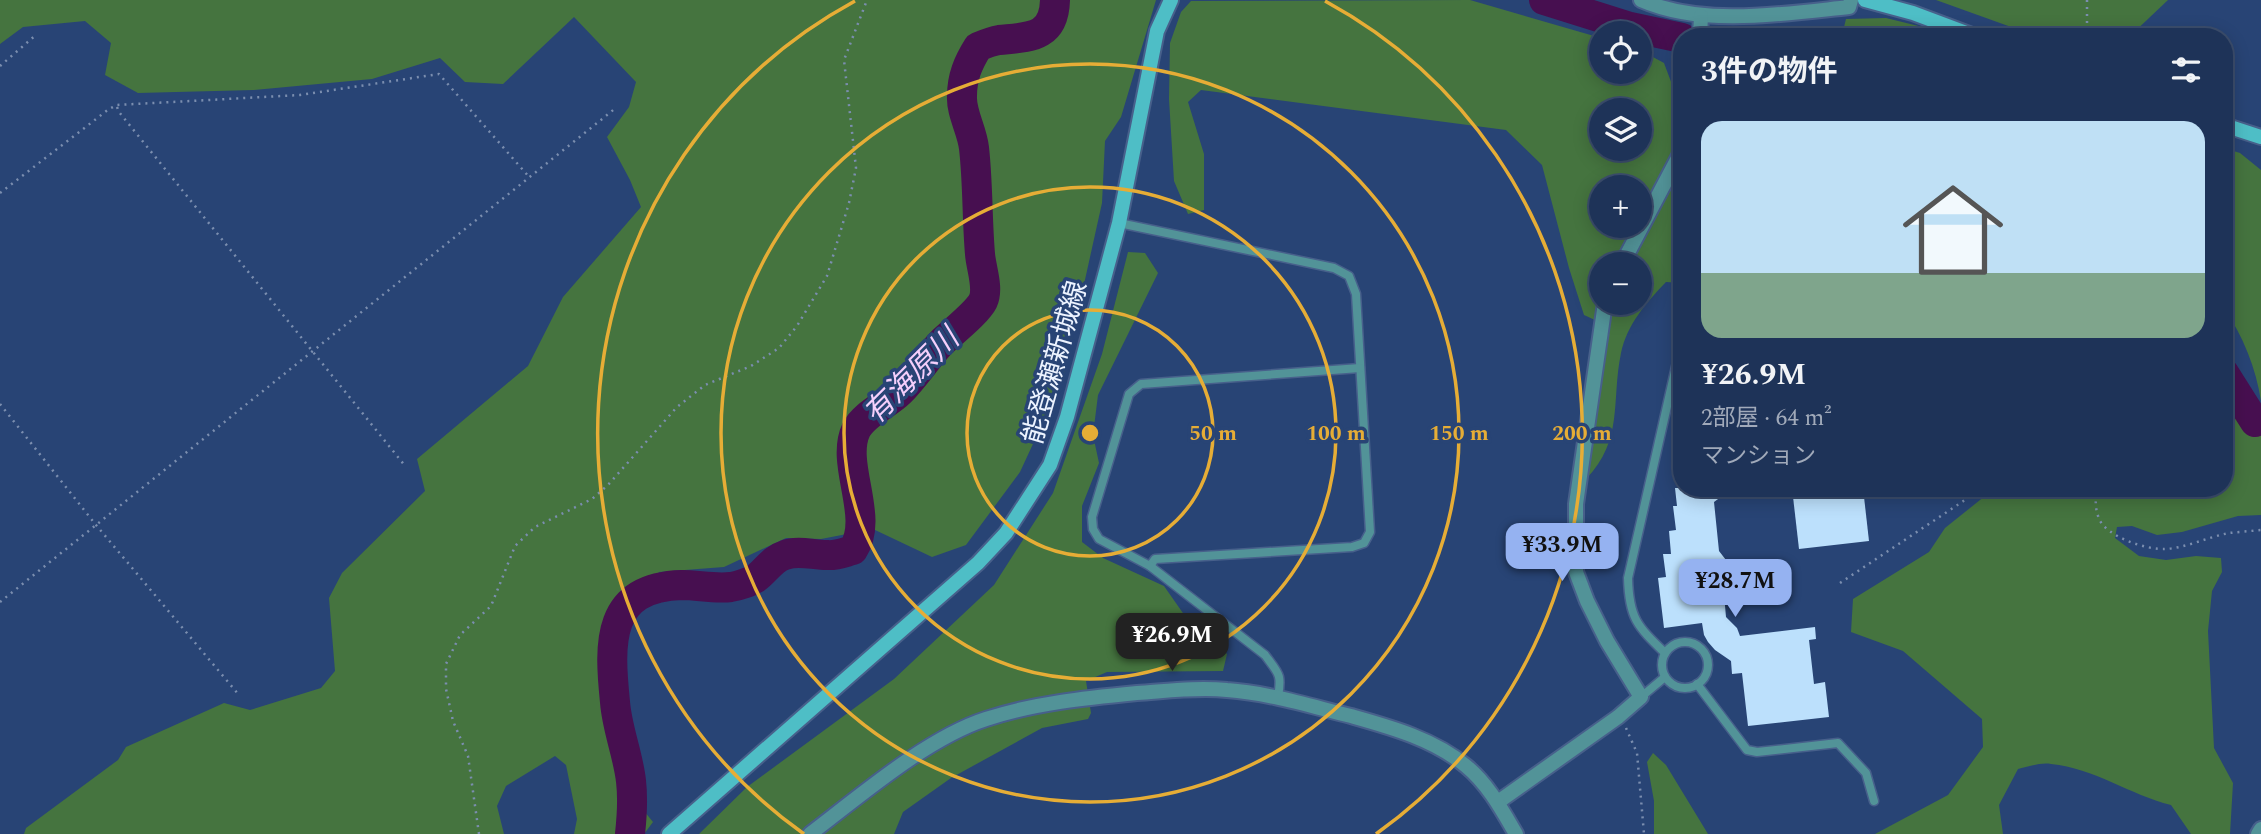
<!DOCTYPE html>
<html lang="ja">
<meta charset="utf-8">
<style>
body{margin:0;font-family:Spectral,"Noto Sans JP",serif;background:#263b5e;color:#f1f3f6;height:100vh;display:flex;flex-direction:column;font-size:26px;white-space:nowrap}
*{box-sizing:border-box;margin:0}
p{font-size:23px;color:#a1aaba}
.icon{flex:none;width:38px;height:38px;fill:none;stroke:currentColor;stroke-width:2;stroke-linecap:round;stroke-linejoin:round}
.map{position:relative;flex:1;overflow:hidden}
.details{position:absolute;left:1673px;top:28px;width:560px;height:469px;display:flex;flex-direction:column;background:#1e3358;border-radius:28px;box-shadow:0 4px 18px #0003,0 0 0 2px #3c4e6e}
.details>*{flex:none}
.tools{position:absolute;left:1589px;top:21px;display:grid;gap:14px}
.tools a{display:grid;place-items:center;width:63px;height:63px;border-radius:50%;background:#1e3358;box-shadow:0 4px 18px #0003,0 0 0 2px #3c4e6e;font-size:35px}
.price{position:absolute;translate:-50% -60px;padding:0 16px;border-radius:14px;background:#95b2f1;color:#111;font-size:23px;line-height:46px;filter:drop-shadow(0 2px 4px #0008)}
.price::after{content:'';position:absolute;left:50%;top:42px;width:21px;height:16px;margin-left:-10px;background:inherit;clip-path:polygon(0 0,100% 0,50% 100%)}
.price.selected{background:#222;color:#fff}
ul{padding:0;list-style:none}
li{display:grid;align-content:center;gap:14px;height:371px;padding:0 28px}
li+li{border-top:2px solid #3c4e6e}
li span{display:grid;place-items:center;height:217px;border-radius:21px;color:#555}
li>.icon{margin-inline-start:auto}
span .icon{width:126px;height:126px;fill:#fffc;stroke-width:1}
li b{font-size:30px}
h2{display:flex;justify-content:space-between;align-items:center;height:84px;padding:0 28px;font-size:30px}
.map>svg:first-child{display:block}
</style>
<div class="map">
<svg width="2261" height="834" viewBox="0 0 2261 834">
<rect width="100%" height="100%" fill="#284475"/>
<!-- green -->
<g fill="#45743f" fill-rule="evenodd">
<path d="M0 0H1156L1121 117 1105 141 1102 203 1063 379 1020 472 966 545 932 557 873 529 821 539 786 538 724 567 659 572 632 617 620 686 622 748 631 795 653 822 644 834H574L577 819 566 765 555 756 506 786 497 806 504 834H24L26 828 118 760 126 747 224 703 250 710 321 688 335 671 329 598 342 573 425 491 417 459 528 366 563 297 641 207 630 180 607 137 629 107 636 82 574 17 503 84 465 82 440 58 372 79 254 90 138 93 105 75 111 43 85 21 23 27 0 44Z"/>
<path d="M1470 0 1601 38V72H1640V50L1664 63 1682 111V283L1666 282C1647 302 1627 324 1621 353 1611 401 1624 440 1586 479L1606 325 1584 315 1569 268 1542 165 1506 130 1201 90 1188 102 1204 154V210L1188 214 1174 181 1169 99 1170 43 1181 12 1191 1ZM1601 110H1640V149H1601ZM1601 187H1640V226H1601ZM1601 264H1640V303H1601Z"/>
<path d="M1936 0H2168L2129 37H2039Z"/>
<path d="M1886 18 1947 33 1953 37H1888L1844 27 1846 19Z"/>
<path d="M2224 148 2240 153 2261 170V401C2256 368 2243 336 2224 308Z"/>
<path d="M1128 252 1145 253 1158 273 1098 395 1093 435 1099 463 1082 506V542L1103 558 1164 586 1185 616 1227 654 1223 671 1107 672 1086 681 1091 713 1088 719 1042 728 951 778 903 812 894 834H699L747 787 894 679 994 585 1053 493 1102 354Z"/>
<path d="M2224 408 2256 434 2261 433V515L2238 516 2182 532 2157 535 2132 526 2117 527 2115 538 2139 556 2166 560 2196 556 2221 558 2222 572 2212 591 2208 631 2214 748 2233 783 2230 834H2191L2171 805C2130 795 2094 768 2051 764 2041 762 2028 767 2018 769L1999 805 2003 834H1875L1948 795 1983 747 1982 719 1903 651 1851 632 1853 599 1929 552 1945 528 1995 488H2224Z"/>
<path d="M1653 753 1666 765 1708 834H1654V801L1647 762Z"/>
</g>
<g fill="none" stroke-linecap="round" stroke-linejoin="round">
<!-- river -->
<g stroke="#470f50" stroke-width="30">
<path d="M1544 0 1630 27 1682 38"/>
<path d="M2224 373 2255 422"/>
<path d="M630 834C632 816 633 798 631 781 628 754 617 729 615 702 609 643 606 587 682 585 698 585 714 589 731 587 738 586 750 582 756 578 766 571 772 559 785 555 798 550 813 555 827 555 836 556 845 552 853 550 875 517 840 464 856 430 865 413 887 405 900 392 915 377 927 358 941 343 951 333 977 313 983 301 989 288 981 268 980 254 977 219 978 183 974 148 972 130 961 113 962 96 962 77 968 63 978 47 985 44 992 41 999 40 1028 37 1054 39 1055 0"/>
</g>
</g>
<!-- building -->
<g fill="#bce0fc">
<path d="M1675 488H1733L1714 502 1719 551 1736 573 1723 583 1726 617 1737 628 1740 636 1815 627 1816 639 1809 640 1814 684 1825 682 1829 717 1748 726 1742 673 1732 674 1731 661 1715 650 1708 642 1704 635 1702 623 1664 628 1658 578 1666 577 1663 554H1671L1669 531 1676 530 1673 506H1677Z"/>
<path d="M1792 488H1863L1869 541 1799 549Z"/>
</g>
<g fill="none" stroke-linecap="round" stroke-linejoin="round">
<!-- service casing -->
<g stroke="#47608b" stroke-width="11">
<g id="service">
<path d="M1119 223 1334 268 1349 276 1356 294 1370 532 1364 543 1352 547 1155 559 1150 566"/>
<circle cx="1685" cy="665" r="23"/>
<path d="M1665 653C1637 626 1629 618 1628 578L1680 349 1682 348"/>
<path d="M1697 684 1747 750 1757 752 1838 743 1866 773 1874 801"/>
<path d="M1278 697C1282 674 1279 674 1265 655L1150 566 1099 539 1093 529 1092 517 1129 394 1141 384 1360 368"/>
<path d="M1641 697 1665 677"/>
</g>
</g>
<!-- minor casing -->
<g stroke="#47608b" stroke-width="18">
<g id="minor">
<path d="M1641 0C1703 27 1783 14 1849 7L1851 0"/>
<path d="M1700 37 1701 16"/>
<path d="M1622 264 1679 156 1682 144"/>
<path d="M1498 802 1618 717 1641 697 1607 641 1587 601 1576 572V504L1605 303"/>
<path d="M810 834C860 796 927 738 986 719 1035 703 1086 698 1137 693 1167 691 1197 687 1227 690 1269 693 1310 706 1351 716 1390 727 1434 739 1466 766 1488 784 1502 810 1516 834"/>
</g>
</g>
<!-- tertiary casing -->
<g stroke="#47608b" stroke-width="18">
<path id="tertiary" d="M2258 834 2261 829"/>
</g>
<!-- secondary casing -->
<g stroke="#47608b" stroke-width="18">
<g id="secondary">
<path d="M1865 0 1913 13 1977 37"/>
<path d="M2224 125 2261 137"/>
<path d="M669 834 978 563 1006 533 1050 465 1067 417 1119 223 1157 31 1171 0"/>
</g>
</g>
<!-- path -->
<g stroke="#7b8eaf" stroke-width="2.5" stroke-dasharray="2 5" stroke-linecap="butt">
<path d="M2087 37V0"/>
<path d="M0 66 37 34"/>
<path d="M117 107 119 112 406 467"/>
<path d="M0 193 109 109 117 105 300 95 439 74 530 178"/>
<path d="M0 404 96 525 239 695"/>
<path d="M2100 488C2094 499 2095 507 2099 519 2107 537 2147 550 2165 549 2186 548 2208 537 2229 533 2239 532 2250 531 2261 530"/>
<path d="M1840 583 1983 488"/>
<path d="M0 602 617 107"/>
<path d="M1626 728 1637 753 1644 834"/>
<path d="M479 834 468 756 453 721 446 689V664L460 635 491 606 515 546 535 527 592 499 608 485 677 407 705 385 751 366 779 348 797 326 827 276 849 203 856 168 844 60 867 0"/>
</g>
<!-- service -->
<use href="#service" stroke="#529398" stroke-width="8"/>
<!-- minor -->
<use href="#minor" stroke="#529398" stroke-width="14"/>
<!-- tertiary -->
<use href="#tertiary" stroke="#529398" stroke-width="14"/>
<!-- secondary -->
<use href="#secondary" stroke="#4ebec6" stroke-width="14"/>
</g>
<!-- distance rings -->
<g fill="none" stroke="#e6ad36" stroke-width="3.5">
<circle cx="1090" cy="433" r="123"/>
<circle cx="1090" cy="433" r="246"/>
<circle cx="1090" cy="433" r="369"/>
<path d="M804 834A492 492 0 0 1 855 1M1325 1A492 492 0 0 1 1376 834"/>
</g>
<g text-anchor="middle" stroke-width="7" stroke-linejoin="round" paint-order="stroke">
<!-- street labels -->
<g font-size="28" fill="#ecf3ff" stroke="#284475">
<text transform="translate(1054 362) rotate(-74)" y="10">能登瀬新城線</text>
</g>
<!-- water labels -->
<g font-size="30" font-style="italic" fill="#f5cffb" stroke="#284475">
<text transform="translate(911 376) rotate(-45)" y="10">有海原川</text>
</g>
</g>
<circle cx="1090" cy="433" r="10" fill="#e6ad36" stroke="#284475" stroke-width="3.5"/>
<g font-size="21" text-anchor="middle" font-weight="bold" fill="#e6ad36" stroke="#284475" stroke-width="7" stroke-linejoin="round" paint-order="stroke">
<text x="1213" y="440">50 m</text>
<text x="1336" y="440">100 m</text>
<text x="1459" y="440">150 m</text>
<text x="1582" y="440">200 m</text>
</g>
</svg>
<div class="tools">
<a><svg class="icon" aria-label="locate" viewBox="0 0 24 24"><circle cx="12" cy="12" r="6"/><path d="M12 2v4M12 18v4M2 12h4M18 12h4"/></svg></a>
<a><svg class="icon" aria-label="layers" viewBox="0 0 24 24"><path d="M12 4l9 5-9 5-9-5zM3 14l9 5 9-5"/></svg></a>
<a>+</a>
<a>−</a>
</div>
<b class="price" style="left:1562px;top:583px">¥33.9M</b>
<b class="price" style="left:1735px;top:619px">¥28.7M</b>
<b class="price selected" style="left:1172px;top:673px">¥26.9M</b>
<section class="details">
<h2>3件の物件<svg class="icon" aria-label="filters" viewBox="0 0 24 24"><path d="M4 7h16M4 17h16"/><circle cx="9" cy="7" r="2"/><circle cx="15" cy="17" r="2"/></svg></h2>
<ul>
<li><span style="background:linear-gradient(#bfe0f5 70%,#7fa58c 0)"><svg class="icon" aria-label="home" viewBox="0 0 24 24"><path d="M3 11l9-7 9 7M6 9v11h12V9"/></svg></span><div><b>¥26.9M</b><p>2部屋 · 64 m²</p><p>マンション</p></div></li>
</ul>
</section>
</div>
